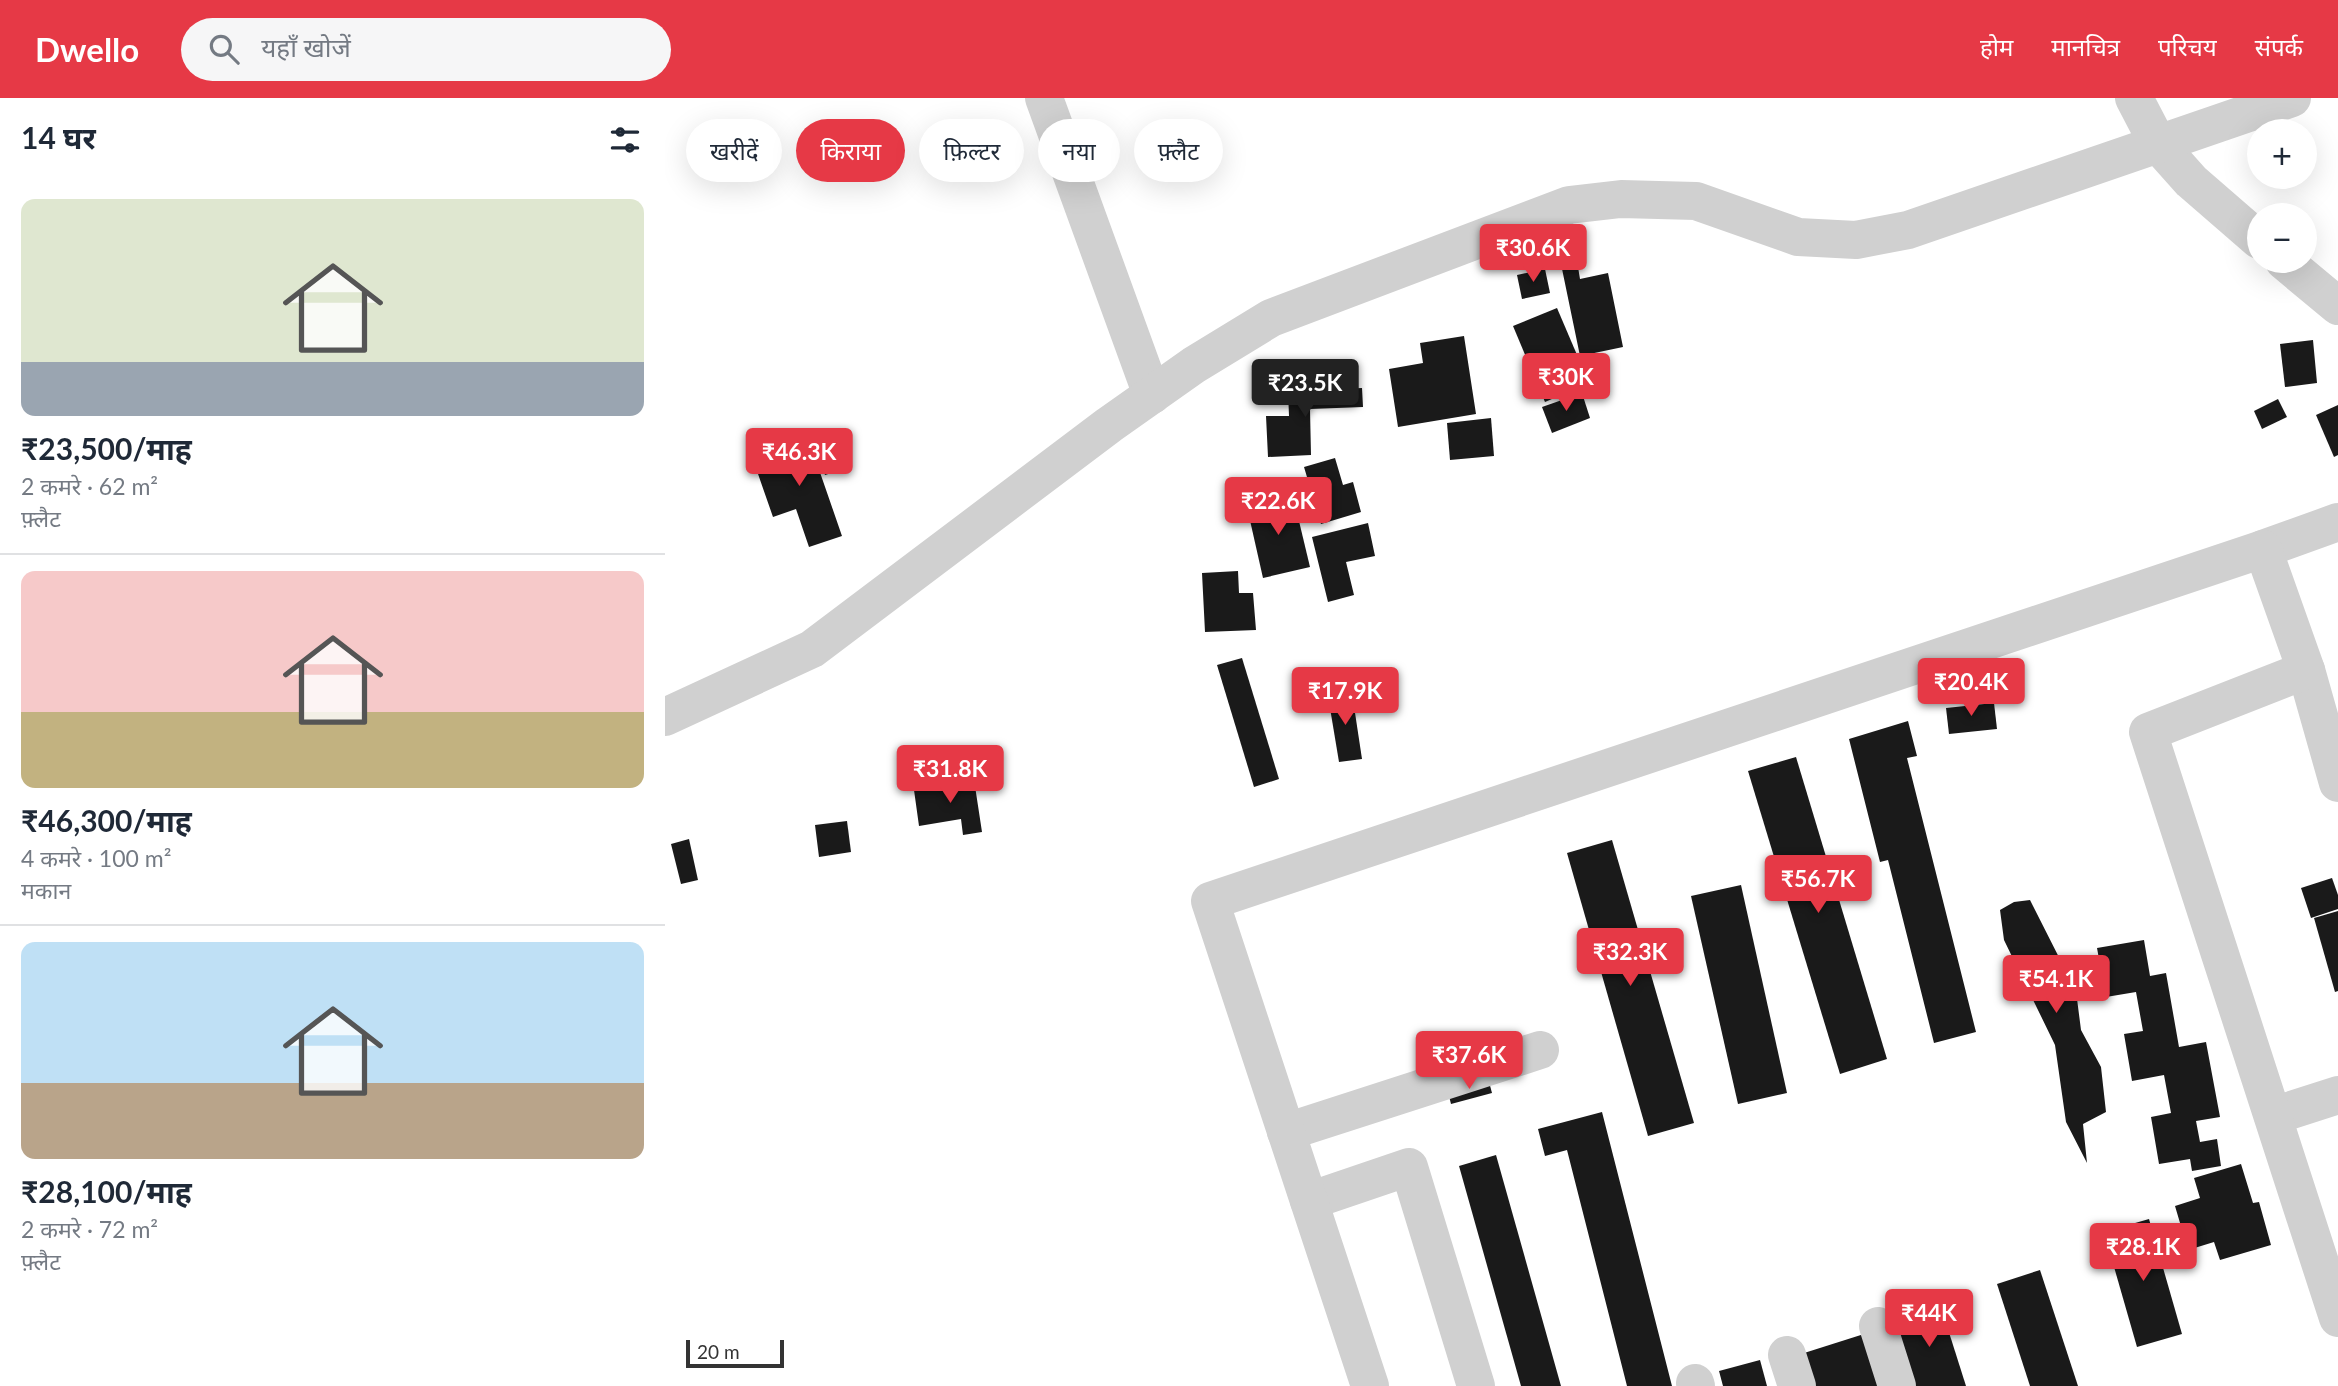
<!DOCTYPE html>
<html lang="hi">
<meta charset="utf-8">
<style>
body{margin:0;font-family:Lato,"Noto Sans Devanagari",sans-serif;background:#f6f6f7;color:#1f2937;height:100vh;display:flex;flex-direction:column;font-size:26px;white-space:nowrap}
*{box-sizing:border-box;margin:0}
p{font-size:23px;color:#747a83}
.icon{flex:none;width:38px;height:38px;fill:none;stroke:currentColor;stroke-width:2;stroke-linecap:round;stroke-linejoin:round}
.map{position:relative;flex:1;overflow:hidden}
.panel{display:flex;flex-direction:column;background:#fff;width:665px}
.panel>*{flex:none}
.top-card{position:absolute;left:21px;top:21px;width:665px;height:63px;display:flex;gap:14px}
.controls{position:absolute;left:1582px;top:21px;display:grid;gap:14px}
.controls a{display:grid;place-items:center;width:70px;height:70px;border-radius:50%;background:#fff;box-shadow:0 7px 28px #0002;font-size:35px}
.scale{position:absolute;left:21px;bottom:18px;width:98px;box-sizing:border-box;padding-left:7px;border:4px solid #333;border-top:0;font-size:19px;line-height:24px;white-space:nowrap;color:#333;-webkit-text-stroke:5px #fff;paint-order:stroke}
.price{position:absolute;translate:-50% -60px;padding:0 16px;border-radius:7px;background:#e63946;color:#fff;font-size:23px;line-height:46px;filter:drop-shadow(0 2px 4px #0008)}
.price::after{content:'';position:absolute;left:50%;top:42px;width:21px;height:16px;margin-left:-10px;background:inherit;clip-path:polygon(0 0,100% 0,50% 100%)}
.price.on{background:#222;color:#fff}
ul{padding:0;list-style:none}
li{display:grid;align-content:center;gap:14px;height:371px;padding:0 21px}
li+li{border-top:2px solid #e0e1e3}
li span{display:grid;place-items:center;height:217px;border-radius:14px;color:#555}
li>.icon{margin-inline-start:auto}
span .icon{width:126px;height:126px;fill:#fffc;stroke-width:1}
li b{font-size:30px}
h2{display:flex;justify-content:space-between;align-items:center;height:84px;padding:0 21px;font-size:30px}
.pill{padding:0 24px;border-radius:32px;background:#fff;box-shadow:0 7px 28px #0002;font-size:24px;line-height:63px}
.pill.on{background:#e63946;color:#fff}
header{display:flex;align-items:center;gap:42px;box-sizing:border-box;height:98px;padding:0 35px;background:#e63946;color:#fff}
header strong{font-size:33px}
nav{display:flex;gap:38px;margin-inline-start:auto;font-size:24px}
.search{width:490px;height:63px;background:#f6f6f7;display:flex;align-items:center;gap:18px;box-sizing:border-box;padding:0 24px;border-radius:38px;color:#747a83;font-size:26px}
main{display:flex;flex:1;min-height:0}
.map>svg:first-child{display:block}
</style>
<header>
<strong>Dwello</strong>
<div class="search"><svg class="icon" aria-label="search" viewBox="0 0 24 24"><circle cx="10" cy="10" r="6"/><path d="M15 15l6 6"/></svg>यहाँ खोजें</div>
<nav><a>होम</a><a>मानचित्र</a><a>परिचय</a><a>संपर्क</a></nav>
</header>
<main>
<section class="panel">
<h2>14 घर<svg class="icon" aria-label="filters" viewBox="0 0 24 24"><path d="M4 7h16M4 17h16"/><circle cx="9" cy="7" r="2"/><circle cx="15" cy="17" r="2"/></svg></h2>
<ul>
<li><span style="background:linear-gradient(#dfe7d0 75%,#9aa5b1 0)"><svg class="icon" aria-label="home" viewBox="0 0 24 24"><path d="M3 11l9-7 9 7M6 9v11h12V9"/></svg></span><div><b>₹23,500/माह</b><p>2 कमरे · 62 m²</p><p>फ़्लैट</p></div></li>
<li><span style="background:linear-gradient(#f6c9c9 65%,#c2b280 0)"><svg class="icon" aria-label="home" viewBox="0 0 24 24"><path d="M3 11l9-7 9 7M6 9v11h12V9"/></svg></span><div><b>₹46,300/माह</b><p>4 कमरे · 100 m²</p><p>मकान</p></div></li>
<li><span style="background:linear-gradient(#bfe0f5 65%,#b9a48a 0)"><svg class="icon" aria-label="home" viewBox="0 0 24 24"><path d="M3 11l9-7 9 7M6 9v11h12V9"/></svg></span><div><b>₹28,100/माह</b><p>2 कमरे · 72 m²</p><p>फ़्लैट</p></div></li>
</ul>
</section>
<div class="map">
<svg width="1673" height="1288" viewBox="0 0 1673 1288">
<rect width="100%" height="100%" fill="#fff"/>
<!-- building -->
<g fill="#1a1a1a">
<path d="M912 163 915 181 943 175 958 249 915 258 896 166Z"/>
<path d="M880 171 885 195 857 201 852 177Z"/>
<path d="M892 210 924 285 880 304 848 228Z"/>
<path d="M799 238 811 316 733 329 724 271 758 265 755 245Z"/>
<path d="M1648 242 1652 285 1620 289 1615 246Z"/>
<path d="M697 290 698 309 645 311 646 357 603 359 601 318H624L623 293Z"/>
<path d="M917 295 925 320 887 335 877 309Z"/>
<path d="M1613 301 1622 319 1597 331 1589 313Z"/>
<path d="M1673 307V357L1669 359 1651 317Z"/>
<path d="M826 320 829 358 785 362 782 325Z"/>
<path d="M140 331 177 438 144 449 131 411 108 419 92 373 109 367 102 344Z"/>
<path d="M169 350 176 372 160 377 152 355Z"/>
<path d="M670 360 678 387 688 384 696 414 656 426 639 369Z"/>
<path d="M628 398 645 469 598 480 582 409Z"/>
<path d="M703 425 710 458 681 464 689 497 663 504 647 439Z"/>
<path d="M573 473 574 495H588L591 532 540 534 537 475Z"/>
<path d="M577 560 614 681 589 689 552 567Z"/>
<path d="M687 595 697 661 674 664 663 598Z"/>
<path d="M1329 605 1332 631 1284 636 1281 610Z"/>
<path d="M1243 623 1252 658 1242 660 1311 934 1269 945 1223 762 1215 764 1184 641Z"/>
<path d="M1131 659 1222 961 1175 976 1083 673Z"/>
<path d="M308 675 317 734 298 737 296 721 254 728 249 692 295 685 293 677Z"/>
<path d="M182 723 186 754 154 759 150 727Z"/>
<path d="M24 741 33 782 16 786 6 746Z"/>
<path d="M947 742 1029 1025 983 1038 902 755Z"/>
<path d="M1667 780 1673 797V811L1646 820 1636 790Z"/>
<path d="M1076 787 1122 995 1073 1006 1026 798Z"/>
<path d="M1365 802 1411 893 1416 932 1436 969 1441 1014 1418 1026 1422 1065 1401 1024 1390 947 1339 842 1335 812 1349 804Z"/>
<path d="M1673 813V893L1670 894 1649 820Z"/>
<path d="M1479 842 1485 878 1501 875 1514 949 1541 944 1555 1019 1531 1023 1535 1044 1552 1041 1556 1068 1527 1073 1525 1061 1494 1066 1486 1019 1506 1015 1499 977 1467 983 1459 936 1478 933 1471 894 1441 899 1432 850Z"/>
<path d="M793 947 798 965 778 970 774 953Z"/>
<path d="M823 980 827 995 786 1006 782 990Z"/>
<path d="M937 1014 1007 1288H962L902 1052 880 1058 873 1031Z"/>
<path d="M831 1057 896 1288H856L794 1068Z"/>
<path d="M1576 1066 1588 1105 1594 1104 1606 1147 1555 1162 1549 1144 1523 1152 1510 1108 1535 1100 1529 1080Z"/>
<path d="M1484 1121 1517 1236 1472 1249 1439 1134Z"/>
<path d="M1375 1172 1413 1288H1365L1332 1186Z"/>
<path d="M1275 1206 1301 1288H1249L1228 1221Z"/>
<path d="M1199 1236 1215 1288H1146L1136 1256Z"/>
<path d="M1095 1262 1102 1288H1058L1054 1273Z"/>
</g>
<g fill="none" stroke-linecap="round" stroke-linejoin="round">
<!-- minor -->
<g stroke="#d0d0d0" stroke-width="38">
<path d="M379 0 487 297"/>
<path d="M1469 0 1493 46 1526 83 1594 142"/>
<path d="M1619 163 1673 208"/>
<path d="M1598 451 1673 424"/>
<path d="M1641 572 1673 685"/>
<path d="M0 619 147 551 444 327 529 267 606 220 904 107 956 101 1031 103 1133 139 1191 142 1243 132 1627 0"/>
<path d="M1608 1018 1673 997"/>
<path d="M621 1034 875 952"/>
<path d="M644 1103 744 1069 811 1288"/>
<path d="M1213 1228 1232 1288"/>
<path d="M1122 1257 1132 1288"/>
<path d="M1030 1285 1031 1288"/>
<path d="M705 1288 545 803 1598 451 1641 572 1483 634 1673 1220"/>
</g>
</g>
</svg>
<div class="controls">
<a>+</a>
<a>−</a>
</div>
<div class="scale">20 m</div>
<b class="price" style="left:868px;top:186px">₹30.6K</b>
<b class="price" style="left:901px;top:315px">₹30K</b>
<b class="price on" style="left:640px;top:321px">₹23.5K</b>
<b class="price" style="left:134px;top:390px">₹46.3K</b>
<b class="price" style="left:613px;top:439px">₹22.6K</b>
<b class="price" style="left:1306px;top:620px">₹20.4K</b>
<b class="price" style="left:680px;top:629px">₹17.9K</b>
<b class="price" style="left:285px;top:707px">₹31.8K</b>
<b class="price" style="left:1153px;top:817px">₹56.7K</b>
<b class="price" style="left:965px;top:890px">₹32.3K</b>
<b class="price" style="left:1391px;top:917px">₹54.1K</b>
<b class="price" style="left:804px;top:993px">₹37.6K</b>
<b class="price" style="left:1478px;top:1185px">₹28.1K</b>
<b class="price" style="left:1264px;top:1251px">₹44K</b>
<div class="top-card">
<a class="pill">खरीदें</a>
<a class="pill on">किराया</a>
<a class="pill">फ़िल्टर</a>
<a class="pill">नया</a>
<a class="pill">फ़्लैट</a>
</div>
</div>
</main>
